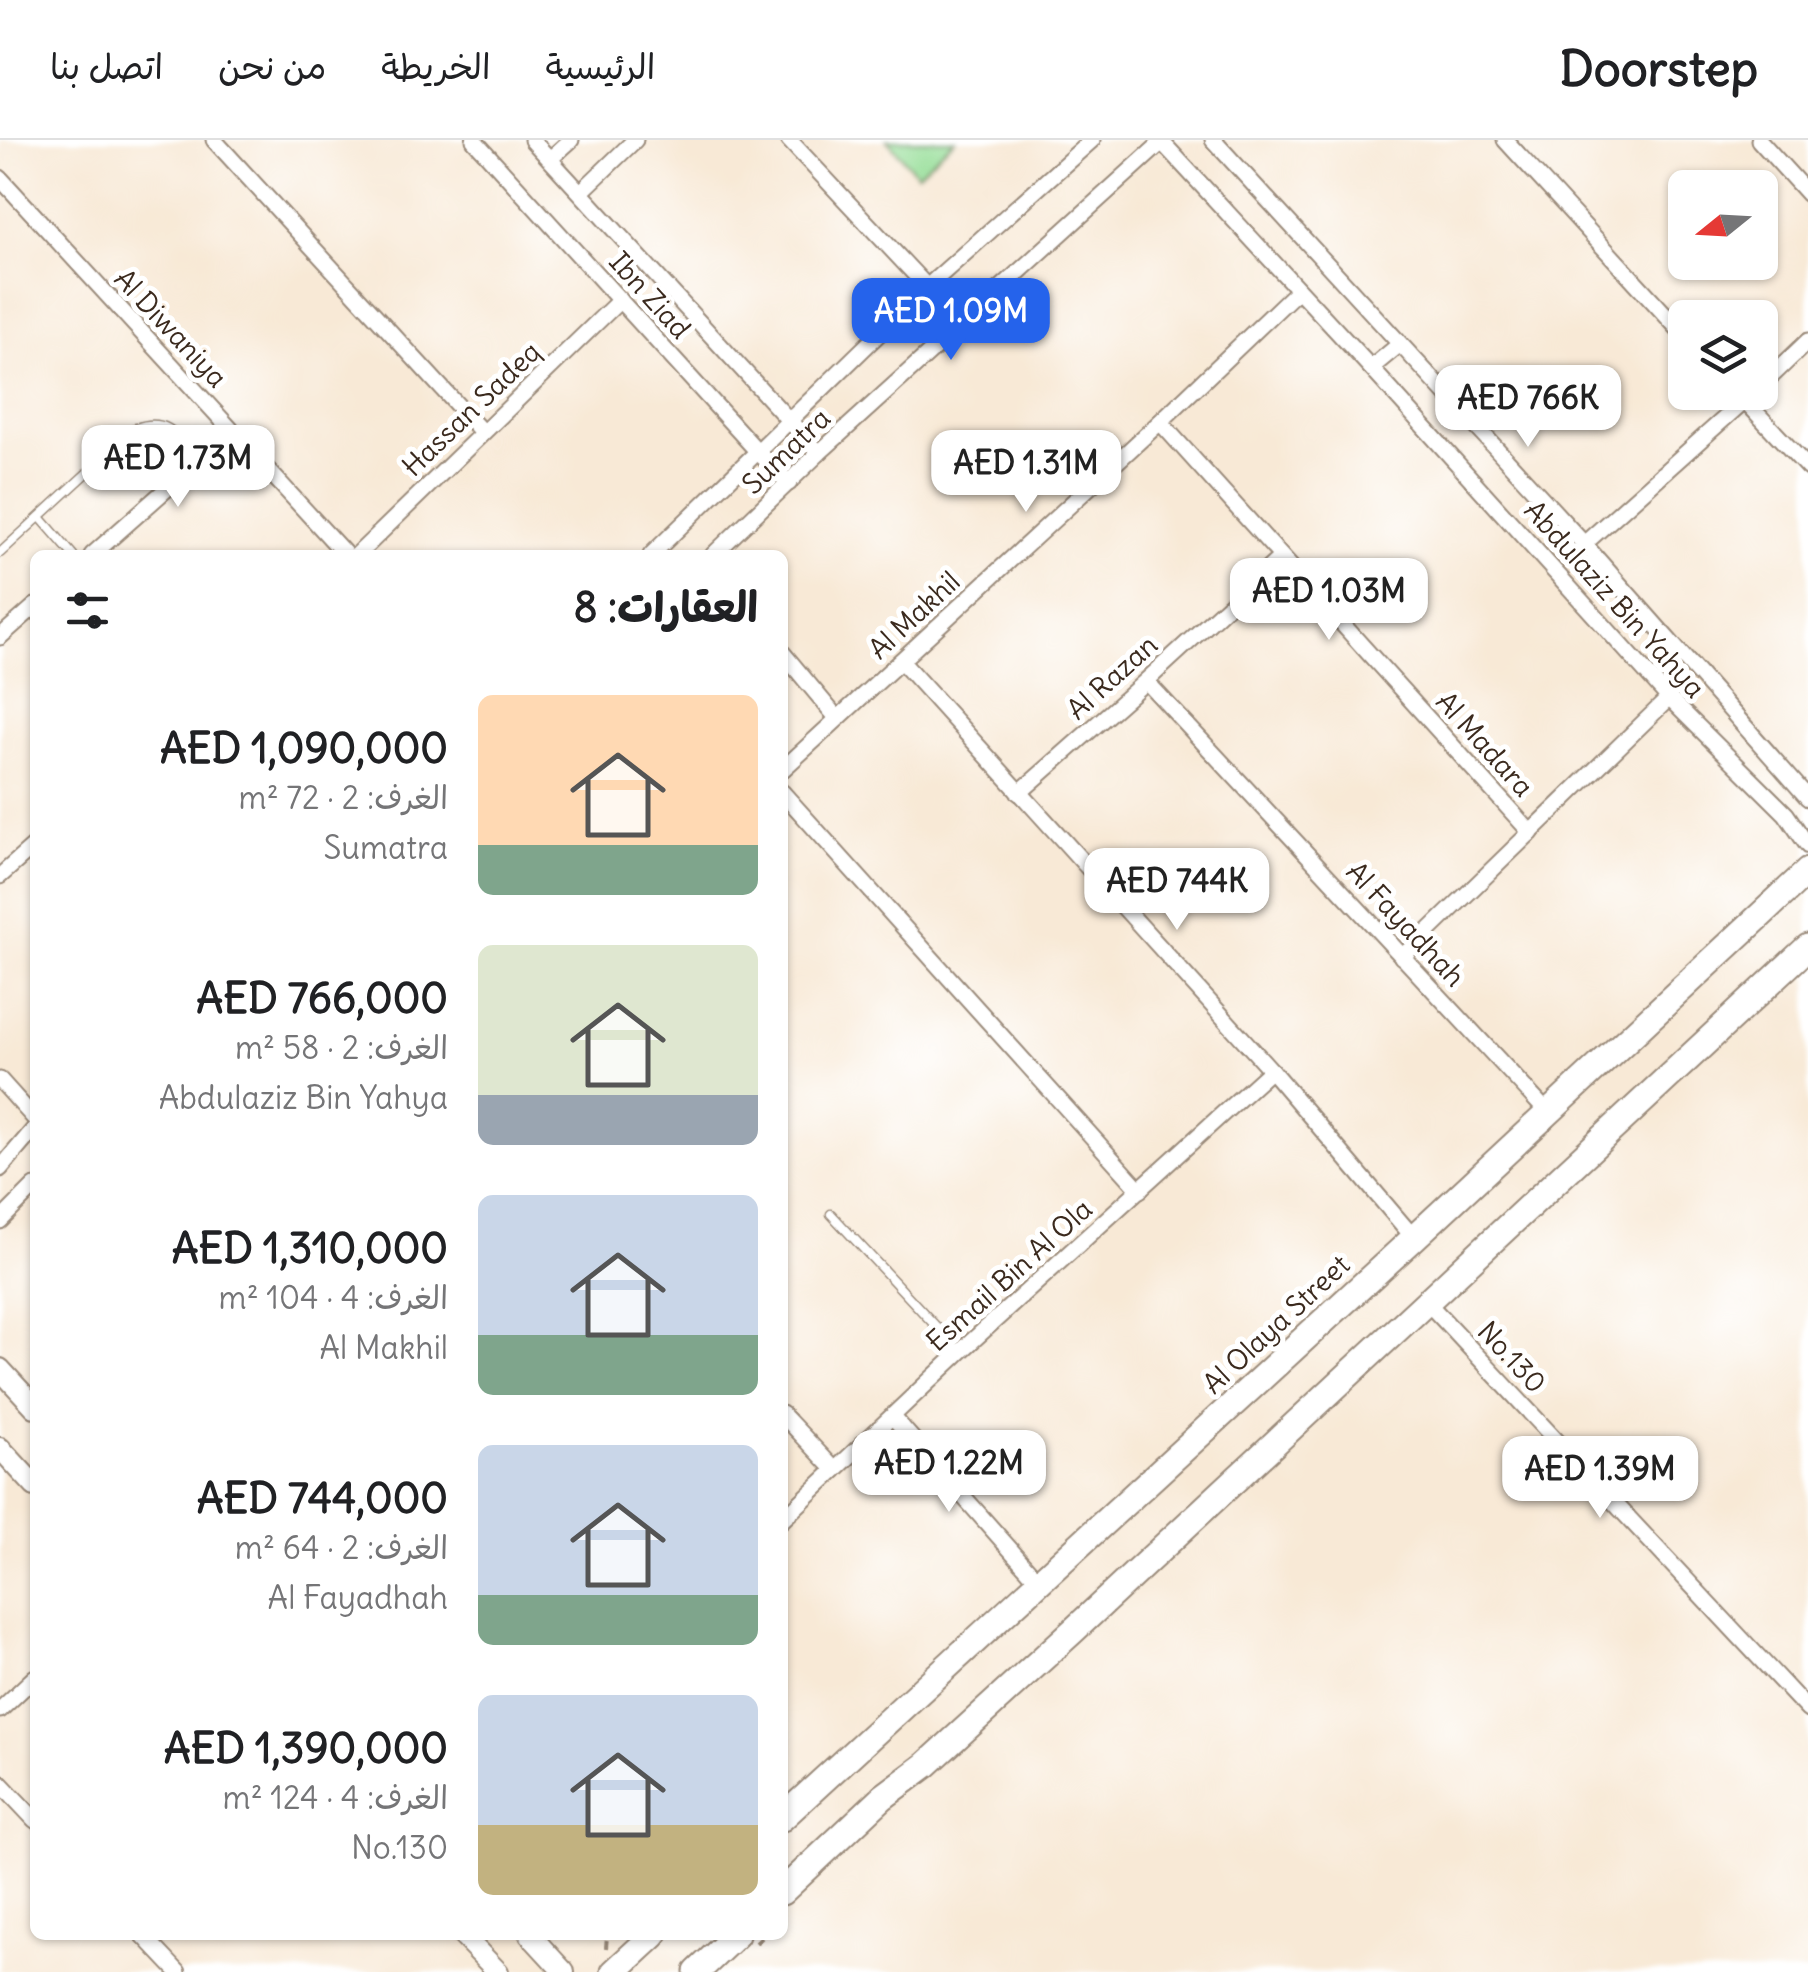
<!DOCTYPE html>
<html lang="ar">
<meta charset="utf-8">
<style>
body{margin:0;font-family:Delius,"Playpen Sans Arabic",sans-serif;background:#f6f6f6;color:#202124;direction:rtl;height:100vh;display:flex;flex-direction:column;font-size:38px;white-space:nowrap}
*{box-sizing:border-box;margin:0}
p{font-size:32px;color:#757577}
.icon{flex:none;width:55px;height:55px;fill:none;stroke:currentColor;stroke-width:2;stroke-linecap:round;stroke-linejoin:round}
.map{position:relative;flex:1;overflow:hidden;direction:ltr}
.sheet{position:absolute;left:30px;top:410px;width:758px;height:1390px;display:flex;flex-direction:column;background:#fff;border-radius:15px;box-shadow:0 2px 8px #0004;direction:rtl}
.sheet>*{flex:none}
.needle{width:65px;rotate:252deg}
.buttons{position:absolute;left:1668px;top:30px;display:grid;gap:20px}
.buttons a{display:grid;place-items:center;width:110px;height:110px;border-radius:15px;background:#fff;box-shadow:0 2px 8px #0004;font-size:50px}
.price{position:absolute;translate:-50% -85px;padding:0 22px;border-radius:20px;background:#fff;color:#222;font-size:32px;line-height:65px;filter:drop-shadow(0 2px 5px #0008)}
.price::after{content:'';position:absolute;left:50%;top:60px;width:30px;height:22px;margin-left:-15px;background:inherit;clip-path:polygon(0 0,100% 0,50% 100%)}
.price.active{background:#2563eb;color:#fff}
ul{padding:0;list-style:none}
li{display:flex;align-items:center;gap:30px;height:250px;padding:0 30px}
li span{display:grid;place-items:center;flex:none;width:280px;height:200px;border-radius:15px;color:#555}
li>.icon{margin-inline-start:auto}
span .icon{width:120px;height:120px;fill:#fffc;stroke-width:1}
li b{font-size:42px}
h2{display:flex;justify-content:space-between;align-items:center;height:120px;padding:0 30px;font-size:42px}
header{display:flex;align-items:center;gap:60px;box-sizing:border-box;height:140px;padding:0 50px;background:#fff;border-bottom:2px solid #e0e0e0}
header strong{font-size:48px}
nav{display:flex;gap:55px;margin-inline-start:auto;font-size:35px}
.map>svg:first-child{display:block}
</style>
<header>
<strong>Doorstep</strong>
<nav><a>الرئيسية</a><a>الخريطة</a><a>من نحن</a><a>اتصل بنا</a></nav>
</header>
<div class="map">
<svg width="1808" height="1832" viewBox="0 0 1808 1832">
<rect width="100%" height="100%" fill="#fff"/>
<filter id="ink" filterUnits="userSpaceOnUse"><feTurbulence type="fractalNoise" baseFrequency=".01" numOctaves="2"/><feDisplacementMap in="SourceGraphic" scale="20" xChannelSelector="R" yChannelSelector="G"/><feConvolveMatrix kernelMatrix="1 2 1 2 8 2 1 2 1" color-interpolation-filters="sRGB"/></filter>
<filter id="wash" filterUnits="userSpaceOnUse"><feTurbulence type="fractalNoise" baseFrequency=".0048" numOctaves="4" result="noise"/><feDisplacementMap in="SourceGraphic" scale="40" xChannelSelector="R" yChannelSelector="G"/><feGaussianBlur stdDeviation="2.25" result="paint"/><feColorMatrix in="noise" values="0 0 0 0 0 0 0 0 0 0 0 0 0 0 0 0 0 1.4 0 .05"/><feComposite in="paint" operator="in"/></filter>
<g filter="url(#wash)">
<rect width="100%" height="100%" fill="#f8e9d6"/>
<!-- green -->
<path fill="#96de98" stroke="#68845b" stroke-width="2.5" d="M887 0H955L917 34Z"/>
</g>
<g filter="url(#ink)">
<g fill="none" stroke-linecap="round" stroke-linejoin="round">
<!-- service casing -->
<g stroke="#9a8a7a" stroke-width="11">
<g id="service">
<path d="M40 377 73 415"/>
<path d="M0 413 136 288C169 276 180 299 200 321"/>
<path d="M831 1074 960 1212"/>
</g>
</g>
<!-- minor casing -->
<g stroke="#9a8a7a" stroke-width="19">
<g id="minor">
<path d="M214 0 482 292"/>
<path d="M474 0 758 312 789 343"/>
<path d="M532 0 819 313"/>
<path d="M789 0 927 147"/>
<path d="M1160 0 1371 228 1669 558 1786 674 1808 706"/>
<path d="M1213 0 1584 404 1808 658"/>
<path d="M1505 0 1685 196"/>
<path d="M1759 0 1808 54"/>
<path d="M550 19 571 0"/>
<path d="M0 38 346 415"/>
<path d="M581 52 635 0"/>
<path d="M1371 228 1400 204"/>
<path d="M1760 247 1808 201"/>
<path d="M1737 252 1808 328"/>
<path d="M1160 282 1531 693"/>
<path d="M1584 404 1754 252"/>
<path d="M92 415 232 291"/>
<path d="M357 415 620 160"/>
<path d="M651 415 927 147 1092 0"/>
<path d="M713 415 819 313 1162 2"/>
<path d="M0 497 35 466"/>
<path d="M782 512 837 578"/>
<path d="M901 521 1271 930 1414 1098"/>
<path d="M1146 541 1548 973"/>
<path d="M782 630 1160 282 1298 150"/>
<path d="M782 652 1140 1050"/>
<path d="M1019 653 1146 541 1281 417"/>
<path d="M0 736 35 705"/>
<path d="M1402 817 1669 558"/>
<path d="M0 940 35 979"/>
<path d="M0 1029 35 988"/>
<path d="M0 1081 35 1046"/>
<path d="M1426 1161 1808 1570"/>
<path d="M782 1274 835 1330"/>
<path d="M893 1277 1040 1443"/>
<path d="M782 1380 960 1212 1271 930"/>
<path d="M0 1570 35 1537"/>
<path d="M0 1643 35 1680"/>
<path d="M143 1795 178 1832"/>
</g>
</g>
<!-- tertiary casing -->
<g stroke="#9a8a7a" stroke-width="24">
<g id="tertiary">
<path d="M0 1229 35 1267"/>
<path d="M0 1308 35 1346"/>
<path d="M462 1795 498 1832"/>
<path d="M530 1795 564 1832"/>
</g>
</g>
<!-- primary casing -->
<g stroke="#9a8a7a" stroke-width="29">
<g id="primary">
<path d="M782 1678 1414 1098 1808 731"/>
<path d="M782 1752 883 1657 926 1625 1074 1490 1808 807"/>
<path d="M614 1832 654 1795"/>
<path d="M697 1832 736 1795"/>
</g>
</g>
<!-- path -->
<g stroke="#9a8a7a" stroke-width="4" stroke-dasharray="8 8" stroke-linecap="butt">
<path d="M756 1803 765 1795"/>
<path d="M606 1808 607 1795"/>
</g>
<!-- service -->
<use href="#service" stroke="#fff" stroke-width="8"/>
<!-- minor -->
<use href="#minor" stroke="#fff" stroke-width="15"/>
<!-- tertiary -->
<use href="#tertiary" stroke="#fff" stroke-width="20"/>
<!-- primary -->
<use href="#primary" stroke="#fff" stroke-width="25"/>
</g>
</g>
<g text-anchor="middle" stroke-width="10" stroke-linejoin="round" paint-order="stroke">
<!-- street labels -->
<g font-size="28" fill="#3b2a1e" stroke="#fff">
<text transform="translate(650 155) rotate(48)" y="10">Ibn Ziad</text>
<text transform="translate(171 188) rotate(47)" y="10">Al Diwaniya</text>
<text transform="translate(471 269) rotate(-44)" y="10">Hassan Sadeq</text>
<text transform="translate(786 311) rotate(-44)" y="10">Sumatra</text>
<text transform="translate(1615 459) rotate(48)" y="10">Abdulaziz Bin Yahya</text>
<text transform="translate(914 475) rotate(-43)" y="10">Al Makhil</text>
<text transform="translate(1112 537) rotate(-42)" y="10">Al Razan</text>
<text transform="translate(1485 604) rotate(48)" y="10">Al Madara</text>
<text transform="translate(1406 784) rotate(47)" y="10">Al Fayadhah</text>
<text transform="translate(1009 1135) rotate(-42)" y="10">Esmail Bin Al Ola</text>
<text transform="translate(1276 1184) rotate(-43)" y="10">Al Olaya Street</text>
<text transform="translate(1512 1217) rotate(47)" y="10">No.130</text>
</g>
</g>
</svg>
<div class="buttons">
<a><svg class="needle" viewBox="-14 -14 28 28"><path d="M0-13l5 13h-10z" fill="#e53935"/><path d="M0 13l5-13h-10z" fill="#757577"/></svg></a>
<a><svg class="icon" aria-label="layers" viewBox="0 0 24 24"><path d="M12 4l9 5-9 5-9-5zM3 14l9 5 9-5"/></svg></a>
</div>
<b class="price active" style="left:951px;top:223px">AED 1.09M</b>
<b class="price" style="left:1528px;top:310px">AED 766K</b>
<b class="price" style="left:178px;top:370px">AED 1.73M</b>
<b class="price" style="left:1026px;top:375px">AED 1.31M</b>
<b class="price" style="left:1329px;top:503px">AED 1.03M</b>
<b class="price" style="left:1177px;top:793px">AED 744K</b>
<b class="price" style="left:949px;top:1375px">AED 1.22M</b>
<b class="price" style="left:1600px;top:1381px">AED 1.39M</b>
<section class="sheet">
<h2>العقارات: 8<svg class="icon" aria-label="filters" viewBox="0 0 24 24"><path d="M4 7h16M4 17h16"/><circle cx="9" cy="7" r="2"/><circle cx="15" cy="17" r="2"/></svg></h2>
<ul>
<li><span style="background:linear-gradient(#ffd9b3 75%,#7fa58c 0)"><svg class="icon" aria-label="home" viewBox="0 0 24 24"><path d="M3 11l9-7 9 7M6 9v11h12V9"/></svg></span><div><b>AED 1,090,000</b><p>الغرف: 2 · 72 m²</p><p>Sumatra</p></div></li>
<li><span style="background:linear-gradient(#dfe7d0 75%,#9aa5b1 0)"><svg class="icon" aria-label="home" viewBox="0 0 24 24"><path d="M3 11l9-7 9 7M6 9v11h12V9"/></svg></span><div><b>AED 766,000</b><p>الغرف: 2 · 58 m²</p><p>Abdulaziz Bin Yahya</p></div></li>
<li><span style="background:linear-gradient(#c9d6e8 70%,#7fa58c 0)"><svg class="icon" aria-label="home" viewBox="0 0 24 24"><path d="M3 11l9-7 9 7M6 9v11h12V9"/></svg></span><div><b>AED 1,310,000</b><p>الغرف: 4 · 104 m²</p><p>Al Makhil</p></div></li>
<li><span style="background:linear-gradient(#c9d6e8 75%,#7fa58c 0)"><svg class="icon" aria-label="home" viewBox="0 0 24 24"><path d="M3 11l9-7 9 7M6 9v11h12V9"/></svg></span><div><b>AED 744,000</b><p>الغرف: 2 · 64 m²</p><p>Al Fayadhah</p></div></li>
<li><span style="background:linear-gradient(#c9d6e8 65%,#c2b280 0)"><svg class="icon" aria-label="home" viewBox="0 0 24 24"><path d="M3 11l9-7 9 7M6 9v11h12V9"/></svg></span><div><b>AED 1,390,000</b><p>الغرف: 4 · 124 m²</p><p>No.130</p></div></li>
</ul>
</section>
</div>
